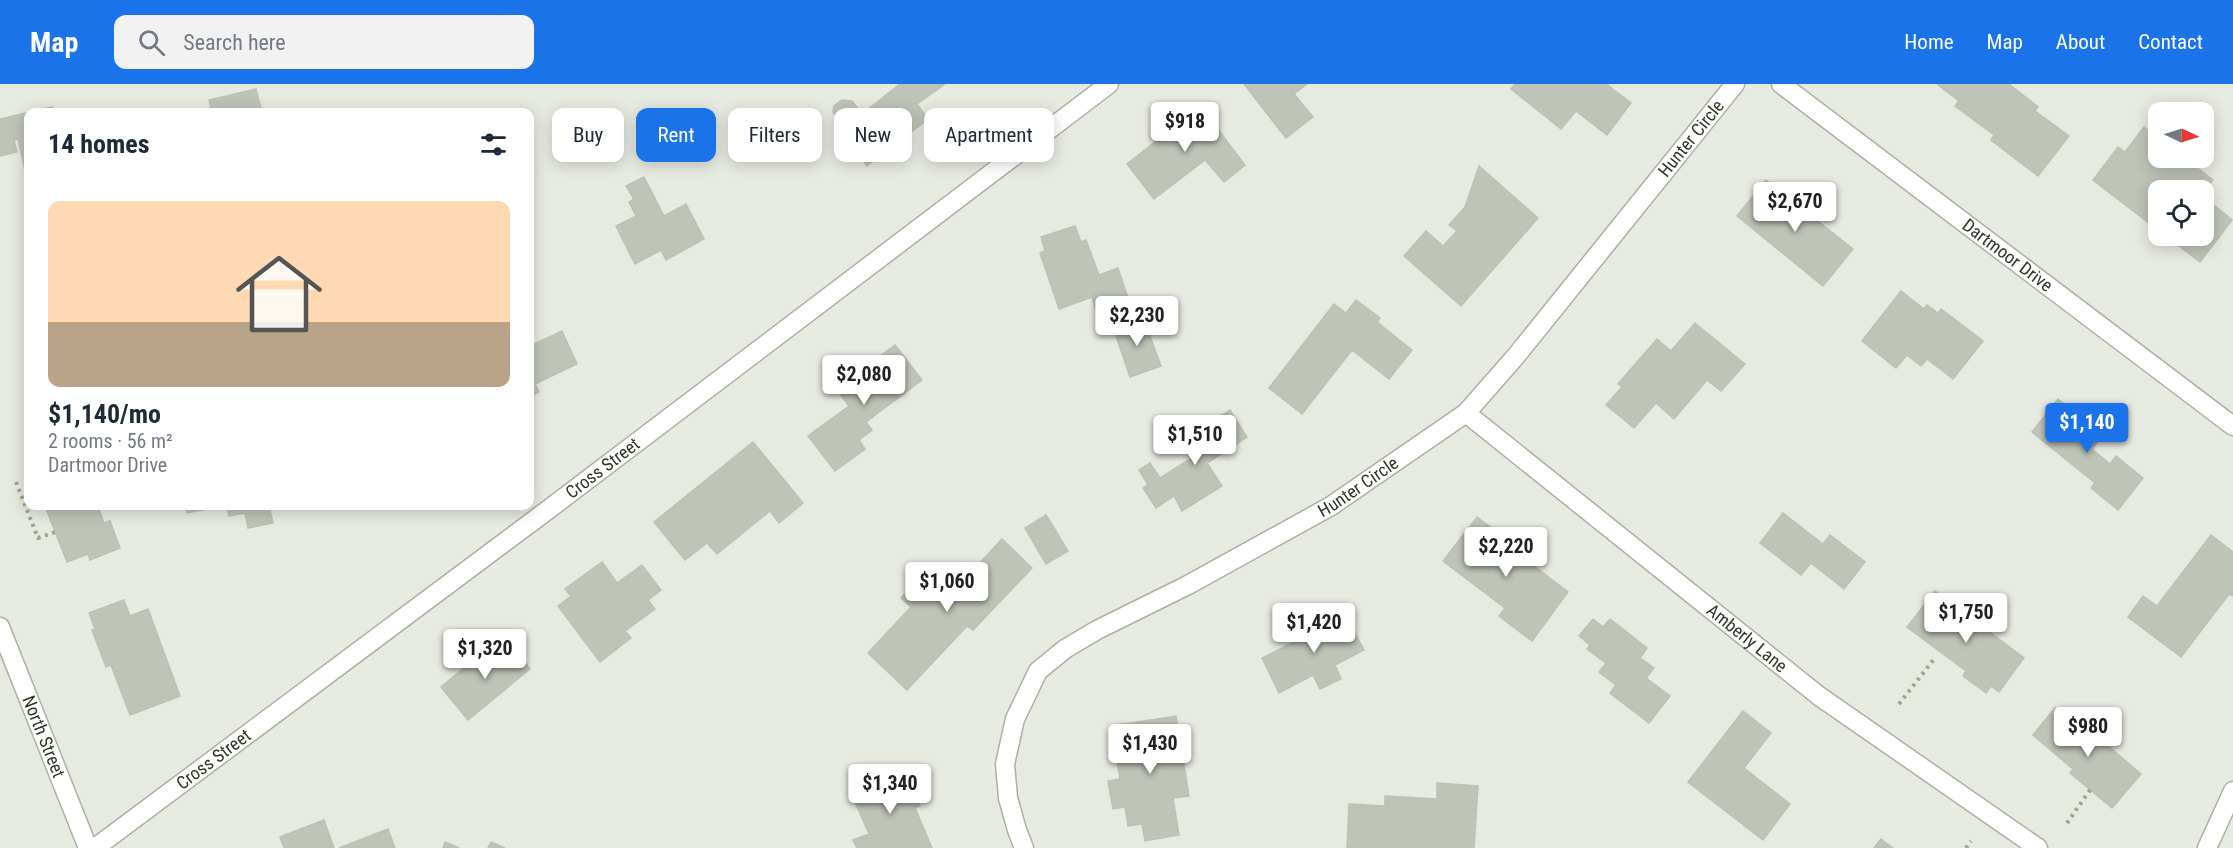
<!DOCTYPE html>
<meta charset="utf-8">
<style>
body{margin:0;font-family:"Roboto Condensed",sans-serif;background:#f2f2f3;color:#1f2937;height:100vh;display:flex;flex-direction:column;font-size:22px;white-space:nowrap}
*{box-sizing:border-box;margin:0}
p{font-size:20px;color:#747a83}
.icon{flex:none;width:33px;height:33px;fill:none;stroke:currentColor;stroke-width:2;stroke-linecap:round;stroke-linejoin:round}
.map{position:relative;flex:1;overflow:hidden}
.sheet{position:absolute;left:24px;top:24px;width:510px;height:402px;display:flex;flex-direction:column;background:#fff;border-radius:12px;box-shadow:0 3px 15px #0003}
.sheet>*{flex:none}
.banner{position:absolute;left:552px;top:24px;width:570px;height:54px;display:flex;gap:12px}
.needle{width:39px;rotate:94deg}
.tools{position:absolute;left:2148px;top:18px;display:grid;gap:12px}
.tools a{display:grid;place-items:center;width:66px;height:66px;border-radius:12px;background:#fff;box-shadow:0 3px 15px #0003;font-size:30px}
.price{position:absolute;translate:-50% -51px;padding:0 14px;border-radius:6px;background:#fff;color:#222;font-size:20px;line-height:39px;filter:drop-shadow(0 2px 3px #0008)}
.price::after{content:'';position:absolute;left:50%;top:36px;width:18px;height:14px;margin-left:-9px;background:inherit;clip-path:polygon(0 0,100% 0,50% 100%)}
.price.selected{background:#1a73e8;color:#fff}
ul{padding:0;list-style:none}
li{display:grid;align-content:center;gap:12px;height:318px;padding:0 24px}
li span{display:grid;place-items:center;height:186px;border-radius:12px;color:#555}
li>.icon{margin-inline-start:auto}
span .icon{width:108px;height:108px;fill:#fffc;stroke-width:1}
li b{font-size:26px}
h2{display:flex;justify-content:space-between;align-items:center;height:72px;padding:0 24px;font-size:26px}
.chip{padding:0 21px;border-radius:12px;background:#fff;box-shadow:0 3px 15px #0003;font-size:21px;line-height:54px}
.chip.selected{background:#1a73e8;color:#fff}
header{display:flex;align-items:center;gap:36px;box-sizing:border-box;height:84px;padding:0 30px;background:#1a73e8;color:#fff}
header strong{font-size:28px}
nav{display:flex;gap:33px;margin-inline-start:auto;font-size:21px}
.search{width:420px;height:54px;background:#f2f2f3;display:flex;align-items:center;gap:15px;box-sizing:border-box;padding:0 21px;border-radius:12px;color:#747a83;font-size:22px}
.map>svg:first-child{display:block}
</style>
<header>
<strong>Map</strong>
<div class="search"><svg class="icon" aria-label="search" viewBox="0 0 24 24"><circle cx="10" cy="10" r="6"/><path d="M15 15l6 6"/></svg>Search here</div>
<nav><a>Home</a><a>Map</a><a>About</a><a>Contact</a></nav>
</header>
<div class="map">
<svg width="2233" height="764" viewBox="0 0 2233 764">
<rect width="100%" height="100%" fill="#e6eae1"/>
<!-- building -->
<g fill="#bec4b7" stroke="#bdc2b4" stroke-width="1.5">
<path d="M900 0H945L917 20 928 35 867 82 842 48 846 45 833 28 834 22 842 16 852 17 862 30Z"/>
<path d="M1244 0H1307L1294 10 1313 33 1286 54Z"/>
<path d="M1515 0H1606L1631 19 1607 51 1576 27 1561 45 1511 5Z"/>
<path d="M1937 0H2009L2038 23 2035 27 2069 52 2038 92 1991 56 1994 51 1955 22 1959 17Z"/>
<path d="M256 5 262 28H212L209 16Z"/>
<path d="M1198 19 1245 81 1224 98 1205 76 1154 115 1127 80 1183 36 1180 32Z"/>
<path d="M52 23 54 28H28V100L18 55 14 56 17 68 0 72V35Z"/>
<path d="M2144 43 2158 54V74H2184L2213 96 2204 108 2158 106V146L2093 96 2118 63 2125 68Z"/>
<path d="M1479 82 1538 134 1461 222 1404 172 1426 147 1443 162 1457 147 1449 141 1465 123Z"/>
<path d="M644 93 664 132 686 120 704 155 666 176 661 166 635 180 616 142 636 132 629 118 634 115 626 102Z"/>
<path d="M1766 96 1853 165 1823 202 1737 132Z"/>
<path d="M2204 113 2232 136 2200 178 2166 152H2204Z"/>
<path d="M1075 142 1081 158 1086 156 1099 191 1118 184 1128 214 1096 226 1092 213 1059 225 1040 169 1045 167 1041 153Z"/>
<path d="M1901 207 1924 225 1927 221 1938 229 1941 225 1983 257 1953 295 1927 275 1921 282 1907 271 1896 284 1862 257Z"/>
<path d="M1356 216 1380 234 1377 238 1412 266 1389 295 1352 266 1302 330 1269 304 1334 220 1346 229Z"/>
<path d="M1143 233 1161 282 1130 293 1113 243Z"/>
<path d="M1695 239 1745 280 1721 307 1707 296 1674 335 1656 319 1634 344 1606 321 1622 303 1618 300 1657 255 1671 267Z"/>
<path d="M562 247 577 280 535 300 539 308 530 313V262Z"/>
<path d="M895 261 922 296 866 338 872 346 859 356 865 365 835 387 808 352 849 322 836 305Z"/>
<path d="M2058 315 2103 351 2092 365 2110 380 2116 372 2143 394 2118 426 2091 404 2095 399 2032 348Z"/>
<path d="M1230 326 1247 353 1207 379 1222 402 1182 427 1174 412 1156 424 1143 404 1148 401 1139 386 1150 379 1160 394 1192 374 1189 369 1196 365 1192 358 1206 349 1202 344Z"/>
<path d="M753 358 803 419 779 439 770 427 717 470 707 459 685 476 654 438Z"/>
<path d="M45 422H98L104 439 110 437 120 464 90 476 88 470 67 478Z"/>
<path d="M185 422H225L187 429Z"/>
<path d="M227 422H269L273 439 248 444 245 429 229 432Z"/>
<path d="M1783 429 1823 460 1830 451 1865 478 1844 505 1811 479 1801 491 1760 459Z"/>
<path d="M1046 431 1068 467 1046 480 1025 444Z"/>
<path d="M1477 433 1504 453 1501 457 1568 508 1532 557 1499 532 1505 524 1443 477Z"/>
<path d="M2211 451 2233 468V512L2229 510 2181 573 2128 533 2143 512 2157 522Z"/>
<path d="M1002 455 1032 484 973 546 967 542 907 606 868 569 911 523 901 514 916 499 925 509 942 491 947 496 965 478 973 486Z"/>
<path d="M602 478 617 499 642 481 661 506 648 516 655 525 625 547 631 554 600 578 558 522 571 512 565 505Z"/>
<path d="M1935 507 2024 574 1999 608 1991 602 1986 609 1963 592 1966 587 1907 543Z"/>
<path d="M124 516 130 532 148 525 180 612 130 631 111 581 106 583 92 546 95 545 89 529Z"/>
<path d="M1343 527 1364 566 1335 581 1341 595 1320 605 1313 591 1279 609 1262 574 1296 557 1294 552Z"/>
<path d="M1593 535 1603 543 1610 535 1647 564 1640 574 1654 584 1646 594 1670 612 1649 639 1610 609 1616 601 1599 588 1606 579 1587 565 1590 561 1579 552Z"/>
<path d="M507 557 530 585 468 636 441 603 478 572 482 577Z"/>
<path d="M2055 624 2097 659 2100 655 2141 690 2112 724 2070 689 2073 685 2033 651Z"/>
<path d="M1743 627 1771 649 1744 684 1790 720 1763 756 1688 698Z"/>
<path d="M1176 632 1189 712 1173 714 1179 751 1145 757 1142 740 1128 742 1125 723 1113 725 1108 697 1120 695 1112 642Z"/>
<path d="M904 686 920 722 915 724 932 764H857L853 756 869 750 851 709Z"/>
<path d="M1437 699 1478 702 1474 764H1347L1349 720 1385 722V712L1437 715Z"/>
<path d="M324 736 334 764H284L280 753Z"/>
<path d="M388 745 395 764H339Z"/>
<path d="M1881 755 1893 764H1874Z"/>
<path d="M445 758 459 764H443Z"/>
<path d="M491 758 505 764H488Z"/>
</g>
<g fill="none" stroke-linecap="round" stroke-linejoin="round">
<!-- street casing -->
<g stroke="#abb1a4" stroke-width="21">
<g id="street">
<path id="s1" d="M1781 0 2233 342"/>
<path id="s2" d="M1466 329 1819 612 2038 764"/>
<path id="s3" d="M95 764 549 425 1109 0"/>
<path id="s4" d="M1024 764 1017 746 1008 714 1005 680 1015 635 1038 587 1065 565 1097 546 1188 501 1331 422 1466 329 1516 272 1735 0"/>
<path d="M2207 764 2233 707"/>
</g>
</g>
<!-- secondary casing -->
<g stroke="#abb4a1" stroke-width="21">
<g id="secondary">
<path id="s5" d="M0 543 88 764"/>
</g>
</g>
<!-- path -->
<g stroke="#97a985" stroke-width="4" stroke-dasharray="3 4.5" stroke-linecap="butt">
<path d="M16 398 38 454 55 448"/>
<path d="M1899 620 1934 575"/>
<path d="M2067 739 2090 706"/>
<path d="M1966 764 1971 757"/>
</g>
<!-- street -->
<use href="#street" stroke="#fff" stroke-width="18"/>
<!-- secondary -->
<use href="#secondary" stroke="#fff" stroke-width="18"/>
</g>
<g text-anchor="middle" stroke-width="4.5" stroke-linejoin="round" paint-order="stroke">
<!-- street labels -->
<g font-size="18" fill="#2d3823" stroke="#f5f7f1">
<text dy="6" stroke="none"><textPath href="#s4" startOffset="1042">Hunter Circle</textPath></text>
<text dy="6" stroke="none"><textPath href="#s1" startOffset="284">Dartmoor Drive</textPath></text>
<text dy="6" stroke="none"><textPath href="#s3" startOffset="634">Cross Street</textPath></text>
<text dy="6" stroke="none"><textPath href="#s4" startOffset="556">Hunter Circle</textPath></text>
<text dy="6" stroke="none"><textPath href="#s2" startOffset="360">Amberly Lane</textPath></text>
<text dy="6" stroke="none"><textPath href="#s5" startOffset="118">North Street</textPath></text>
<text dy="6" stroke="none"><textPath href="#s3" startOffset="148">Cross Street</textPath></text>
</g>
</g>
</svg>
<div class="tools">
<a><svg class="needle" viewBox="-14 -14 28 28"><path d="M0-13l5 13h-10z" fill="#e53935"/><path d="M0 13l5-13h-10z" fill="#747a83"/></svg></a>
<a><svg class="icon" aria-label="locate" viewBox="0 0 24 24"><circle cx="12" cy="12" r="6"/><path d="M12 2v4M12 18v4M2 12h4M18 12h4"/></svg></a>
</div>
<b class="price" style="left:1185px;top:69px">$918</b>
<b class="price" style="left:1795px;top:149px">$2,670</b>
<b class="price" style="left:1137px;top:263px">$2,230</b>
<b class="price" style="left:864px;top:322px">$2,080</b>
<b class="price selected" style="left:2087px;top:370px">$1,140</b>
<b class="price" style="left:1195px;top:382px">$1,510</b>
<b class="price" style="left:1506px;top:494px">$2,220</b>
<b class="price" style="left:947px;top:529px">$1,060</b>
<b class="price" style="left:1966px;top:560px">$1,750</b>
<b class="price" style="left:1314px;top:570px">$1,420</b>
<b class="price" style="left:485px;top:596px">$1,320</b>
<b class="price" style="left:2088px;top:674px">$980</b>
<b class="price" style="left:1150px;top:691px">$1,430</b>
<b class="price" style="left:890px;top:731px">$1,340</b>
<div class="banner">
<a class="chip">Buy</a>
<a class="chip selected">Rent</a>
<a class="chip">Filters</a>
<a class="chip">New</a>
<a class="chip">Apartment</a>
</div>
<section class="sheet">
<h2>14 homes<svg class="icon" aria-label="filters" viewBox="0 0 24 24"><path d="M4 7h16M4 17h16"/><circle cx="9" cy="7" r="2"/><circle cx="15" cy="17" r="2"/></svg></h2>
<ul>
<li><span style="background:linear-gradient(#ffd9b3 65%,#b9a48a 0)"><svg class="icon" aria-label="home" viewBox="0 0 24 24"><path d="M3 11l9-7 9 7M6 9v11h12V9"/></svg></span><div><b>$1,140/mo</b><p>2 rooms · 56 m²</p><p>Dartmoor Drive</p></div></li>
</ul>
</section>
</div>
